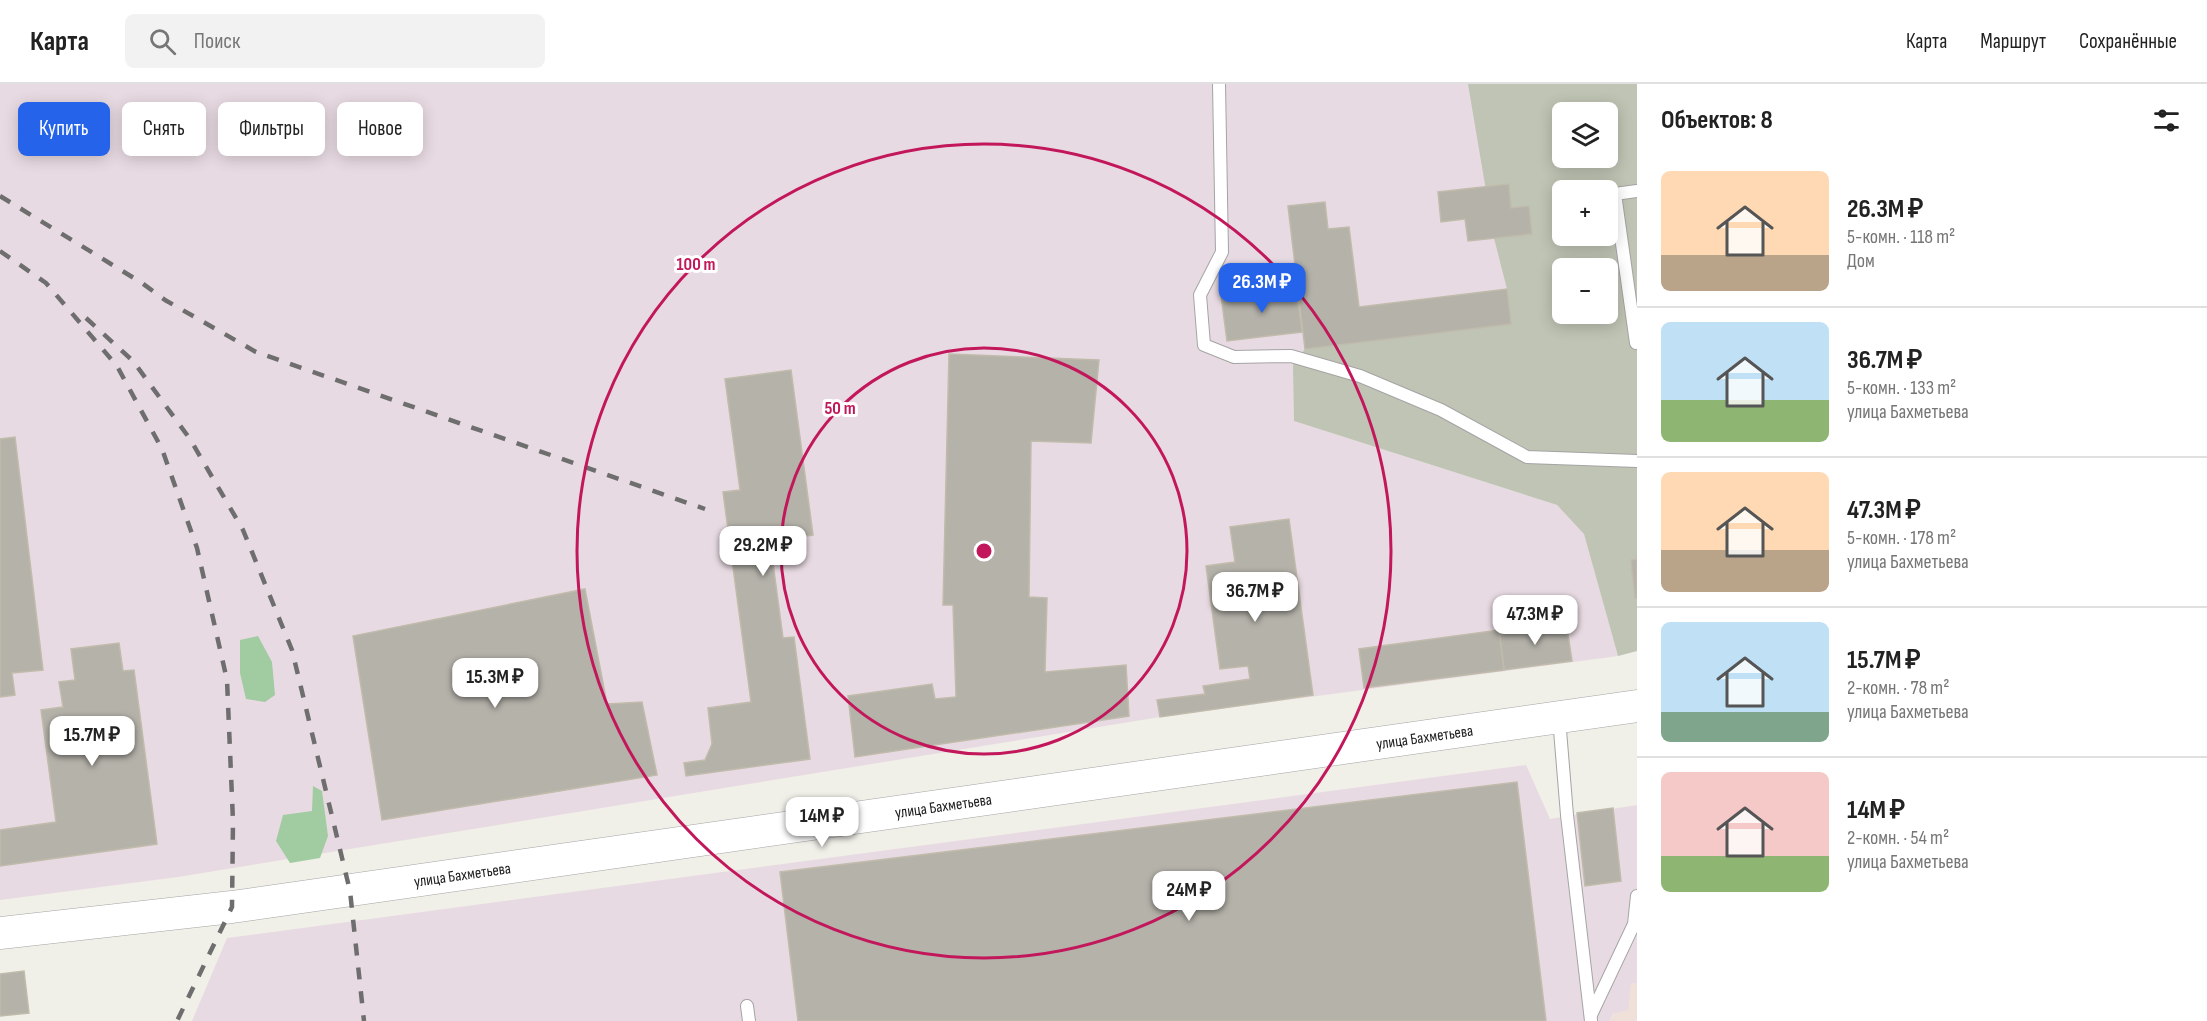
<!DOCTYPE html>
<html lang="ru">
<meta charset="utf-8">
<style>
body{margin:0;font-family:"Sofia Sans Condensed",sans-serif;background:#f2f2f2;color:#222;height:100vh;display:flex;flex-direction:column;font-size:22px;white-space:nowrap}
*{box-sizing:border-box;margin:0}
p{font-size:20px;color:#767676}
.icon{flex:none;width:33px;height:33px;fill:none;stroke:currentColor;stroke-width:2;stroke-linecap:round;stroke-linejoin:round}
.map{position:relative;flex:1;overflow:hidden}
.panel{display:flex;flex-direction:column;background:#fff;width:570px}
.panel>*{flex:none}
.top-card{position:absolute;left:18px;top:18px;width:570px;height:54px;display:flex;gap:12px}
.buttons{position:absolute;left:1552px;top:18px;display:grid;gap:12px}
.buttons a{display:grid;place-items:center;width:66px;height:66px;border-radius:9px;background:#fff;box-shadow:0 3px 15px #0003;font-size:30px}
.price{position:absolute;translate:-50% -51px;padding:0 14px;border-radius:12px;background:#fff;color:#222;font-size:20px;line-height:39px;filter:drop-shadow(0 2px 3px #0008)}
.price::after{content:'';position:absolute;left:50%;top:36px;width:18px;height:14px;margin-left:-9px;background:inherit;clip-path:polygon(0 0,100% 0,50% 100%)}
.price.selected{background:#2563eb;color:#fff}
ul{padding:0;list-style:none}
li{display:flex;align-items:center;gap:18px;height:150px;padding:0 24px}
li+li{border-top:2px solid #e0e0e0}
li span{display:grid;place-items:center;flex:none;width:168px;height:120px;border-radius:9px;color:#555}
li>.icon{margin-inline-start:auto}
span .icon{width:72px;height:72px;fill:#fffc;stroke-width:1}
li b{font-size:26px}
h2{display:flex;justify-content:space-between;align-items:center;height:72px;padding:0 24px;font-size:26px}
.chip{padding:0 21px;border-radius:9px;background:#fff;box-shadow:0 3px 15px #0003;font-size:21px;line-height:54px}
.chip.selected{background:#2563eb;color:#fff}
header{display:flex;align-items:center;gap:36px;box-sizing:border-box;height:84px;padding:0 30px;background:#fff;border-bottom:2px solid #e0e0e0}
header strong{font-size:28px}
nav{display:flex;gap:33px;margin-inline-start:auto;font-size:21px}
.search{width:420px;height:54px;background:#f2f2f2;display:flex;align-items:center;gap:15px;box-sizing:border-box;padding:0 21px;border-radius:9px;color:#767676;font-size:22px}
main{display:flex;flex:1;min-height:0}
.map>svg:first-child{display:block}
</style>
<header>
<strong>Карта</strong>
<div class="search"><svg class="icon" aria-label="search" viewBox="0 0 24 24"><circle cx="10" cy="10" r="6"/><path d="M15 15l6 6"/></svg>Поиск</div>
<nav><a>Карта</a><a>Маршрут</a><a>Сохранённые</a></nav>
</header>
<main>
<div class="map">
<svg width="1637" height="937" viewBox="0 0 1637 937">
<rect width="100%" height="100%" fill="#f0efe8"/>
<!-- commercial -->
<path fill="#efe0d9" d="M1637 899V937H1610L1631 900Z"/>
<!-- industrial -->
<g fill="#e8dae2">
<path d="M0 0H1469L1507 205 1511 240 1305 265 1294 337 1557 421 1584 449 1618 572 1160 633 178 793 0 816Z"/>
<path d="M1526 681 1550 735 1637 721V899L1631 900 1628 926 1613 930 1610 937H192L227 854Z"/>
</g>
<!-- construction -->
<path fill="#bfc4b4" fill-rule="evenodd" d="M1468 0H1637V567L1618 572 1584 450 1557 421 1294 337 1293 281 1305 265 1511 240 1507 205 1494 154ZM1563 28H1608V74H1563ZM1563 106H1608V152H1563ZM1563 184H1608V230H1563Z"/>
<!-- forest -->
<g fill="#a1cba0">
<path d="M258 552 272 578 275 611 265 618 246 615 240 589V556Z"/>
<path d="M313 702 322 707 328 752 320 774 290 779 276 757 283 731 312 727Z"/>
</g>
<!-- building -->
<g fill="#b5b2aa" stroke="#c0bbab" stroke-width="1.5">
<path d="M1509 100 1511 124 1529 122 1532 150 1468 157 1465 135 1441 138 1438 108Z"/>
<path d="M1325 118 1328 145 1349 143 1359 223 1507 205 1511 240 1305 265 1288 122Z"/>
<path d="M1296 202 1302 248 1227 257 1221 211Z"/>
<path d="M949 270 1099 276 1091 359 1031 357 1029 513 1047 514 1045 588 1126 581 1129 632 855 673 848 612 932 600 935 615 956 613 953 521H943Z"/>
<path d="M791 286 813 451 770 457 783 554 794 553 810 675 686 692 684 679 705 676 712 660 708 624 751 618 723 408 740 406 725 295Z"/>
<path d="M15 353 43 586 12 589 15 611 0 613V355Z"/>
<path d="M1289 435 1313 611 1160 633 1157 616 1205 610 1203 602 1250 595 1248 582 1220 585 1206 482 1235 478 1230 443Z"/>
<path d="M1637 475V514H1635L1631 476Z"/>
<path d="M585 505 607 620 642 618 657 691 382 736 353 552Z"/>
<path d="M1566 537 1572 577 1504 586 1499 546Z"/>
<path d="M1499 546 1504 586 1364 604 1359 565Z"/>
<path d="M119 559 123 587 134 586 157 760 0 782V746L56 738 41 626 63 623 59 598 75 596 71 565Z"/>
<path d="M1517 698 1546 937H798L780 788Z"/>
<path d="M1613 724 1621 797 1585 802 1577 729Z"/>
<path d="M24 887 29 929 0 932V890Z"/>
</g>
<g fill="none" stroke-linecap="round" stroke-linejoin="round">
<!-- service casing -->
<g stroke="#a4a4a4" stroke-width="14">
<g id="service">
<path d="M1219 0 1222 168 1200 211 1204 261 1234 273 1291 272 1360 292 1441 326 1527 373 1637 377"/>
<path d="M1636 259 1615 110 1637 107"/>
<path d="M1559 634 1567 731 1591 937"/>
<path d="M747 922 749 937"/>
<path d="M1591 931 1634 840 1637 812"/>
</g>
</g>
<!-- tertiary casing -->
<g stroke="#a4a4a4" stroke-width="33">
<g id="tertiary">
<path id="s1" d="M0 849 232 823 1637 622"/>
</g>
</g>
<!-- service -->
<use href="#service" stroke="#fff" stroke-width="12"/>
<!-- tertiary -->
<use href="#tertiary" stroke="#fff" stroke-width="32"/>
<!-- rail -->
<g stroke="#6e6e6e" stroke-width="4.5" stroke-dasharray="12 12" stroke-linecap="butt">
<path d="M0 112 142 199 165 216 256 268 705 425"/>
<path d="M0 167 46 199 117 282 162 365 197 464 227 596 233 737 232 823 177 937"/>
<path d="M86 234 133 277 190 355 243 446 292 566 350 807 364 937"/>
</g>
</g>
<!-- distance rings -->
<g fill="none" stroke="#c2185b" stroke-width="3">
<circle cx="984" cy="467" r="203"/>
<circle cx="984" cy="467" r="407"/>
</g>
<g text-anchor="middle" stroke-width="6" stroke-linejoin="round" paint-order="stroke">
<!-- street labels -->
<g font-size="16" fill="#202020" stroke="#fff">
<text dy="6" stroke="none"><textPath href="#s1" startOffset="1438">улица Бахметьева</textPath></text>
<text dy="6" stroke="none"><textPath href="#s1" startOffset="952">улица Бахметьева</textPath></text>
<text dy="6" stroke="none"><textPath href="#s1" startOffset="466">улица Бахметьева</textPath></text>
</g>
</g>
<circle cx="984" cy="467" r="9" fill="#c2185b" stroke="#fff" stroke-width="3"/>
<g font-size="18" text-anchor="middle" font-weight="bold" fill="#c2185b" stroke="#fff" stroke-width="6" stroke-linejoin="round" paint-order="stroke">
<text x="696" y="186">100 m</text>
<text x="840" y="330">50 m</text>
</g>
</svg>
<div class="buttons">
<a><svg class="icon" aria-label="layers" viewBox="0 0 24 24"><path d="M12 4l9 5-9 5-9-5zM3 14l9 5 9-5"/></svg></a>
<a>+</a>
<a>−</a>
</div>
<b class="price selected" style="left:1262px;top:230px">26.3M ₽</b>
<b class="price" style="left:763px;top:493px">29.2M ₽</b>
<b class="price" style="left:1255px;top:539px">36.7M ₽</b>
<b class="price" style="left:1535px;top:562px">47.3M ₽</b>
<b class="price" style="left:495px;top:625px">15.3M ₽</b>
<b class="price" style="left:92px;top:683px">15.7M ₽</b>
<b class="price" style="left:822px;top:764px">14M ₽</b>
<b class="price" style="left:1189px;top:838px">24M ₽</b>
<div class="top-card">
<a class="chip selected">Купить</a>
<a class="chip">Снять</a>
<a class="chip">Фильтры</a>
<a class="chip">Новое</a>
</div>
</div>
<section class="panel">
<h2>Объектов: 8<svg class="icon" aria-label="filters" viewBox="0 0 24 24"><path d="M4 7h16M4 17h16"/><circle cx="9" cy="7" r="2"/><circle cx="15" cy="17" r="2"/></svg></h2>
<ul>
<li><span style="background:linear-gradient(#ffd9b3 70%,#b9a48a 0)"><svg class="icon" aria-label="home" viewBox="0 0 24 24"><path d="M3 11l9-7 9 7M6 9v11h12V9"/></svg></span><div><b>26.3M ₽</b><p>5-комн. · 118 m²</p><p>Дом</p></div></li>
<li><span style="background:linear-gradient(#bfe0f5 65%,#8fb573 0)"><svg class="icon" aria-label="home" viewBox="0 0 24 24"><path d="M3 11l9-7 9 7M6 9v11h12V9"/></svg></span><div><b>36.7M ₽</b><p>5-комн. · 133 m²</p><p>улица Бахметьева</p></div></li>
<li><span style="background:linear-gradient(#ffd9b3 65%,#b9a48a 0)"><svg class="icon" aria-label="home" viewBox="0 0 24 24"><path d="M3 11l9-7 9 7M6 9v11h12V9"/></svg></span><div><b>47.3M ₽</b><p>5-комн. · 178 m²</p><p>улица Бахметьева</p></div></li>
<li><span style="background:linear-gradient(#bfe0f5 75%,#7fa58c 0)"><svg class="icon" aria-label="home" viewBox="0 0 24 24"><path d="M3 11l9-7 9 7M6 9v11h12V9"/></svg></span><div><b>15.7M ₽</b><p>2-комн. · 78 m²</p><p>улица Бахметьева</p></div></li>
<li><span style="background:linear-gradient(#f6c9c9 70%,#8fb573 0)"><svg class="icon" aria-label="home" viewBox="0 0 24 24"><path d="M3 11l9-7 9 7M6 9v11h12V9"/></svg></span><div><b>14M ₽</b><p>2-комн. · 54 m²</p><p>улица Бахметьева</p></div></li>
</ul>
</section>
</main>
